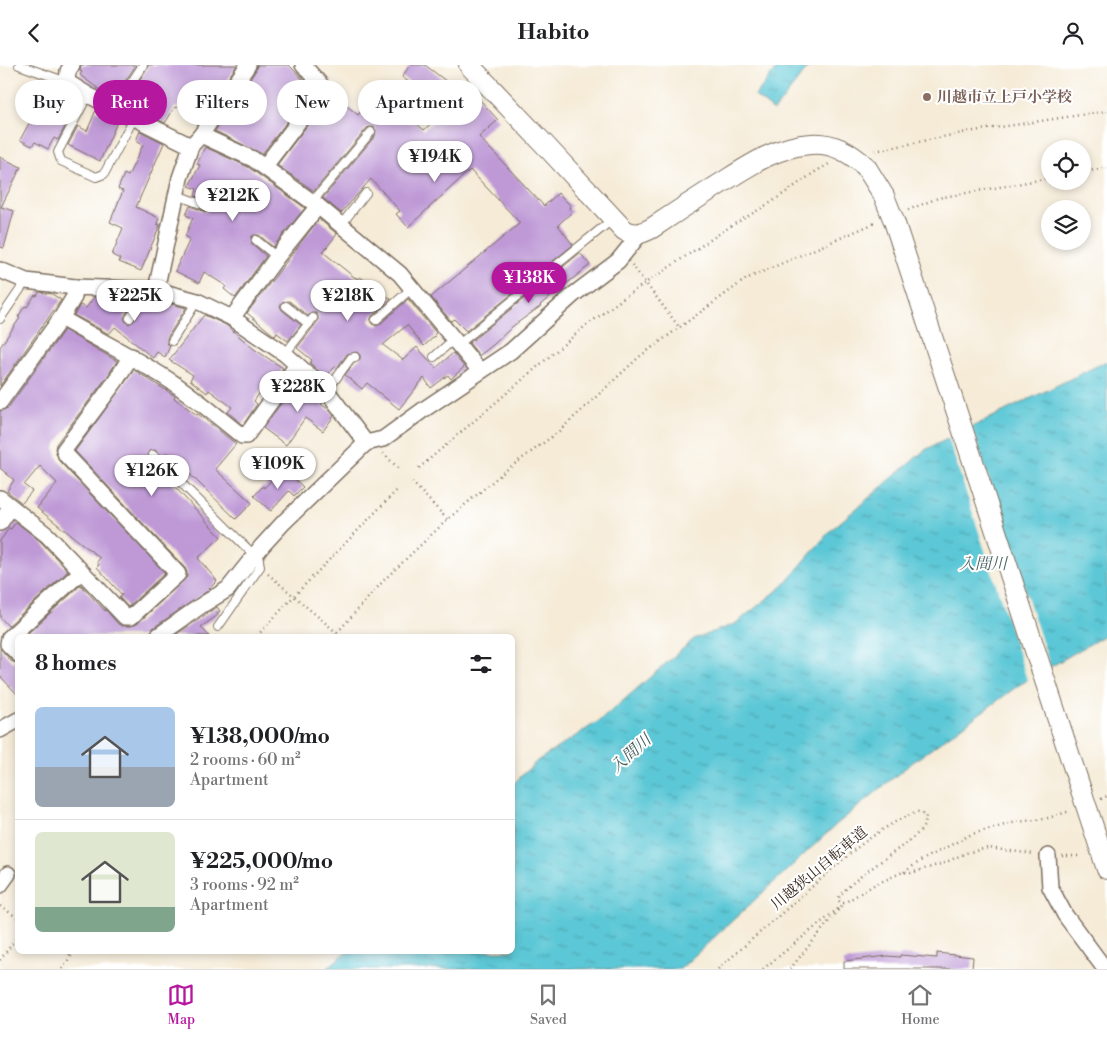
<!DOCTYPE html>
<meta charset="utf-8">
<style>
body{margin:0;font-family:"Libre Bodoni","Noto Serif JP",serif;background:#f2f2f2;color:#202124;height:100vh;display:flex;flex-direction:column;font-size:19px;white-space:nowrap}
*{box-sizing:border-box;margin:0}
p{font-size:16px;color:#757577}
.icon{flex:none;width:28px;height:28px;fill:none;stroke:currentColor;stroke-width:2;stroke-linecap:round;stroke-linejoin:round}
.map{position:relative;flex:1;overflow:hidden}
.side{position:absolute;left:15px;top:569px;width:500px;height:320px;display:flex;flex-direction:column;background:#fff;border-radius:8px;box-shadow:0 2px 8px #0003}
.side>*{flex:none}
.top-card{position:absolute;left:15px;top:15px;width:500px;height:45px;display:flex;gap:10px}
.fabs{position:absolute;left:1041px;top:75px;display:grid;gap:10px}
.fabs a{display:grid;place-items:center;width:50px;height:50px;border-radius:50%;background:#fff;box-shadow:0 2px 8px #0003;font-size:25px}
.price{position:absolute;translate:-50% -42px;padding:0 11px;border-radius:18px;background:#fff;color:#222;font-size:16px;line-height:32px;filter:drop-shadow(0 1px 2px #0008)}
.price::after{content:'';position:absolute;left:50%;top:30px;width:15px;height:11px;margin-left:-8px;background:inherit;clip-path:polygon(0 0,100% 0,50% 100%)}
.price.active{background:#b5179e;color:#fff}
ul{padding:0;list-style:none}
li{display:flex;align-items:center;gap:15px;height:125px;padding:0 20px}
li+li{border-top:1px solid #e0e0e0}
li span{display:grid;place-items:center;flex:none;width:140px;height:100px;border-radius:8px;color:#555}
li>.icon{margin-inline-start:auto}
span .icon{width:60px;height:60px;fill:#fffc;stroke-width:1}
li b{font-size:21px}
h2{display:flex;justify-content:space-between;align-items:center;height:60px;padding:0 20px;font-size:21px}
.chip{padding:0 18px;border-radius:22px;background:#fff;box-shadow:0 2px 8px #0003;font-size:18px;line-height:45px}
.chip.active{background:#b5179e;color:#fff}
header{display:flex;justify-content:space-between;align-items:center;height:65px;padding:0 20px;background:#fff;font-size:22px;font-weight:700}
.dock{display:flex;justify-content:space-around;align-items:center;height:70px;border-top:1px solid #e0e0e0;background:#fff;font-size:14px;color:#757577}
.dock a{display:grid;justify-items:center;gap:2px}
.dock .active{color:#b5179e}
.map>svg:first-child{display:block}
</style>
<header><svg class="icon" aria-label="back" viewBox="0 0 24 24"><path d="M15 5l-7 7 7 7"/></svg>Habito<svg class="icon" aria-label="person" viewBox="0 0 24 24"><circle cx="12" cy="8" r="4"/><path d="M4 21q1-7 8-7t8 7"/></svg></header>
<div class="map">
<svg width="1107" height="904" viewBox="0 0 1107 904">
<defs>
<pattern id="water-ripples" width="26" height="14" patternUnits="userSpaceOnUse" patternTransform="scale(1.25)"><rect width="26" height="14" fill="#5cc7d6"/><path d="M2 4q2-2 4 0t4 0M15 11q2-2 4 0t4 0" fill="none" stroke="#4da2ad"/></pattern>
</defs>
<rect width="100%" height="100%" fill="#fff"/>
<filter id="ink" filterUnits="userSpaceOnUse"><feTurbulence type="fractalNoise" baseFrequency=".02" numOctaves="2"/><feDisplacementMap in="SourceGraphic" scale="10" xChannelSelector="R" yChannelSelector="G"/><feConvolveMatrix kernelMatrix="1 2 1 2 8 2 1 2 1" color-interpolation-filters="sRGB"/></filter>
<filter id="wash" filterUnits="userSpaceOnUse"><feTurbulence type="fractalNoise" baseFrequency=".0096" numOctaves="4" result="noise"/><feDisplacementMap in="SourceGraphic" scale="20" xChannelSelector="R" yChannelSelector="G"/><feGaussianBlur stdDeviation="1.12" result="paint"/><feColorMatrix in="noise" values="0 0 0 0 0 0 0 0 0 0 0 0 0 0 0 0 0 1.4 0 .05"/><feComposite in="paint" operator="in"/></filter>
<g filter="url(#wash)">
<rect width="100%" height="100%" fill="#f5ebd7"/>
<!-- water -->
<g fill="url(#water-ripples)" stroke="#4c787a">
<path d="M779 0H807L809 1 774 46 755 31Z"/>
<path d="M1107 296V569L1019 620 909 700 837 759 680 904H326L348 886H512L513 719 537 696 602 654 694 574 735 559 783 521 830 466 925 385Z"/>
</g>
<!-- pier -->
<path fill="#f5ebd7" d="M971 360 1051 604 1028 618 948 372Z"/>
<g id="blocks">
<!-- building -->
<g fill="#be99d6">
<path d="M81 0H136L114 33 104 28 80 10 82 7 80 6Z"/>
<path d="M149 0H237L200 55 179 40 177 43 175 42 165 58 125 38Z"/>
<path d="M257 0H289L312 24 262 89 215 66 256 5Z"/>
<path d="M410 0H425L455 23 463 16 498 55 479 72 544 141 558 128 571 141 569 143 572 147 558 160 573 180 466 266 454 254 451 256 431 232 520 158 470 105 408 162 396 149 400 146 371 114 341 148 323 133 375 71 376 66 374 62H370L367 63 314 126 277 100 328 33 330 27 358 50 379 26 424 65 443 47 430 33 402 12Z"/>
<path d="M48 18 70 30 69 33 71 34 62 53 68 56 58 75 54 73 48 84 35 77 32 81 20 75 41 36H39Z"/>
<path d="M96 45 118 55 100 96 68 80 78 61 87 66Z"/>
<path d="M140 66 164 78 136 142 159 153 157 159 160 160 141 206 119 197 120 194 112 190 123 163 110 157 123 126 118 124 124 109 128 111 143 80 136 76Z"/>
<path d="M205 82 248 102 305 143 273 182 259 170H254L251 172 252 179 266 191 235 233 224 224 226 221 204 207 199 218 175 206 190 174 185 171 193 153 186 150 190 141 206 147 211 143 208 136 195 131 197 124 189 121 200 100 197 99Z"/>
<path d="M0 92 21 102 1 142 14 146 4 183 0 182Z"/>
<path d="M319 154 337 169 323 187 354 212 359 214 360 212 391 234 372 251 370 256 372 259 377 261 380 259 408 234 436 268 434 270 435 271 424 281 407 260 383 280 403 295 417 282 436 303 453 288 464 302 451 314 448 310 431 323 424 313 399 344 367 318 362 324 345 310 354 298 360 294V290L357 287 347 289 337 303 335 302 325 312 310 298 312 295 297 283 318 256V251L316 248H311L308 251 289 236 282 237 280 241 282 245 301 260 288 276 277 268 275 271 247 248Z"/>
<path d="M580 188 590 200 540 240 541 241 513 261 493 280 480 290H479L469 278Z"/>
<path d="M39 227 52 229 61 235 0 321V282L20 253 18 252 25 241 27 242 35 230 37 231Z"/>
<path d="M94 232H98L111 242 117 233H131L134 236 124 252 125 256 129 259 134 256 143 242 146 244 152 234 186 243 167 273V278L170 281 165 292 157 287 153 293 115 262 109 269 74 250 80 240 86 243Z"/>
<path d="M204 250 226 260 254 284 283 303 274 316 270 313 254 336 257 339 243 360 228 347 232 342 209 325 207 328 190 315 193 310 169 295Z"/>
<path d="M64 265 117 296 107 312 56 379 55 384 59 396 165 508 128 542 119 532 122 530 97 502 99 500 97 497 100 493 37 443 57 418 40 401 24 420 32 426 22 438 7 426 14 415 0 403V346L8 343Z"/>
<path d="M134 305 175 331 174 333 197 350 198 349 216 363 236 379 215 404 252 438 236 454 167 387 163 392 155 385 149 386 148 389 149 394 221 472 198 493 217 516 206 527 153 563 149 571H25L81 520 105 546 106 545 118 559 122 561H131L137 559 187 512V507L185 503 75 386Z"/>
<path d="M299 314 313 327 312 328 321 334 323 337 321 339 329 345 334 351 323 366 305 353 286 380 263 363Z"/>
<path d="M283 403 303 422 294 431 289 426 271 446 254 431 263 421 264 423Z"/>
<path d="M16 457 41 477 68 506 8 561 0 552V476L9 463 11 464Z"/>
<path d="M217 542 220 546 217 548 218 550 201 562 209 571H174Z"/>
<path d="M0 583 11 596 18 599V630L0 611Z"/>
<path d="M937 888 973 892 972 904H844V896L887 891 900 892V890L937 893Z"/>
</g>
</g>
</g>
<g filter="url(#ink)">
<use href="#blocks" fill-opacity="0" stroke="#7c6e5f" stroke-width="1"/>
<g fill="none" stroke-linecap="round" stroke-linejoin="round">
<!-- service casing -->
<g stroke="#7c6e5f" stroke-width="10">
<g id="service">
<path d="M19 0 67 17"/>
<path d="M88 30 58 87 61 96 96 112 104 109 134 53"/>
<path d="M115 42 143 0"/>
<path d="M177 130 206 141"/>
<path d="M313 136 371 67"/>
<path d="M341 160 366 128"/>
<path d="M256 175 277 192"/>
<path d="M286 241 309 259"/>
<path d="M130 253 147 225"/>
<path d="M0 254 26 216"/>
<path d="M376 255 412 223"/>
<path d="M172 276 197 236"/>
<path d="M459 279 613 154"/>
<path d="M285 289 313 253"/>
<path d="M434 292 455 273"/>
<path d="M327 326 351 293 355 292"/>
<path d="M153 390 259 495 260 502 218 562"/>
</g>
</g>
<!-- minor casing -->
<g stroke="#7c6e5f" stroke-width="18">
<g id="minor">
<path d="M72 0 68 6 67 17 88 30 191 81"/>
<path d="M201 70 253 94 318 141 277 192 232 253"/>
<path d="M265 101 321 27V20L303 0"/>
<path d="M318 141 400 209 480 306"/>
<path d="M0 205 26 216 75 222"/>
<path d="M156 225 180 113 191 81 201 70 248 0"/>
<path d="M61 253C98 275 136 293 172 317 196 333 219 353 242 371H246L297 300"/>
<path d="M0 337 61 253 74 232 75 222 156 225 197 236 232 253 285 289 327 326 366 378"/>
<path d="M0 433 47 470 125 552H131L178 509 66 390 64 385 115 317 131 291"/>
<path d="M0 458 11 442"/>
<path d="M158 571 202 540 228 524 262 481 284 457 366 378 383 374 423 345 511 286 573 230 618 196 639 170"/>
<path d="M18 589 8 579 9 573 81 507"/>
<path d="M0 665 18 655"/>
<path d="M1048 791 1050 822 1065 850 1105 904"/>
<path d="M0 820 8 809"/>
</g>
</g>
<!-- tertiary casing -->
<g stroke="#7c6e5f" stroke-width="22">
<g id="tertiary">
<path d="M469 0 546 81 624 165C635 171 641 169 652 163 676 147 699 132 723 117 750 100 778 81 811 79 832 77 851 88 866 102"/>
<path d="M1081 725 1107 804"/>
</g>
</g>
<!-- path -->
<g stroke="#7c6e5f" stroke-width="2.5" stroke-dasharray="1 4" stroke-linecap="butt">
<path d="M875 86 967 67 1107 46"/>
<path d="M1082 107 1107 103"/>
<path d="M908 145 938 133 1050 113"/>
<path d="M632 200 679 262"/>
<path d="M383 388 400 405"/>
<path d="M419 403 583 263 629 229 731 161 770 138 815 107 829 99"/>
<path d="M412 417 447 454"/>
<path d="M268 509 337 568"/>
<path d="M257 571 294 531 398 424"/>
<path d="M334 571 385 514 448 454 505 406 557 368 639 292 746 214 877 157"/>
<path d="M1101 734 1107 731"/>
<path d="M1062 791H1081"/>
<path d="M904 807 922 795 972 769 1016 757 1045 754 1070 746"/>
<path d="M0 841 18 853"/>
<path d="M65 886 72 891"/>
<path d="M0 895 18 871"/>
<path d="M62 904 75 886"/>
<path d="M718 904 854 785C873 771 895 754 918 747L926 751C925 756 924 762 921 765 906 782 842 819 838 835L841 838H844L874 820 903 807 911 808 944 798 966 788 988 783 1034 789"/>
<path d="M763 904 844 839"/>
<path d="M790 904 840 843"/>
</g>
<!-- service -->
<use href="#service" stroke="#fff" stroke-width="8"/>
<!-- minor -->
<use href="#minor" stroke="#fff" stroke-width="15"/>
<!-- tertiary -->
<use href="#tertiary" stroke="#fff" stroke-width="20"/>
<!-- tertiary-bridge casing -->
<g stroke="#7c6e5f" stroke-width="22" stroke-linecap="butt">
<path id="tertiary-bridge" d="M866 102 884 131 894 156 1081 725"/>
</g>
<!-- tertiary-bridge -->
<use href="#tertiary-bridge" stroke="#fff" stroke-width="20"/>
</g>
</g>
<!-- markers -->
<circle fill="#8d6e63" stroke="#fff" stroke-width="2" cx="927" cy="32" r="5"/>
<g text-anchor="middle" stroke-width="4" stroke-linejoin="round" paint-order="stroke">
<!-- education labels -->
<g font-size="15" font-weight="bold" fill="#785e54" stroke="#fff" text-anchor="start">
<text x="937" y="37">川越市立上戸小学校</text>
</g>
<!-- street labels -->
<g font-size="15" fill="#3b2a1e" stroke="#fff">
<text transform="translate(819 803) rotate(-40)" y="5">川越狭山自転車道</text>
</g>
<!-- water labels -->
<g font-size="16" font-style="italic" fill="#47615e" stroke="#fff">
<text x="983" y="504">入間川</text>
<text transform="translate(630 688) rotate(-42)" y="6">入間川</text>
</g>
</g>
</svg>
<div class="fabs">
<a><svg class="icon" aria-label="locate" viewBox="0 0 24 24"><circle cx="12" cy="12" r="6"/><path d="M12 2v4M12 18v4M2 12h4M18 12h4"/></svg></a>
<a><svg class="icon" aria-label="layers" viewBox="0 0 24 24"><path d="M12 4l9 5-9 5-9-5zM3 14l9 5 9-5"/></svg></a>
</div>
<b class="price" style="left:435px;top:118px">¥194K</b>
<b class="price" style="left:233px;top:157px">¥212K</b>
<b class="price active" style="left:529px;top:239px">¥138K</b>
<b class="price" style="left:135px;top:257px">¥225K</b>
<b class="price" style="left:348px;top:257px">¥218K</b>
<b class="price" style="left:298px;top:348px">¥228K</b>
<b class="price" style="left:278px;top:425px">¥109K</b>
<b class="price" style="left:152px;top:432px">¥126K</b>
<div class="top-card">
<a class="chip">Buy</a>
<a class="chip active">Rent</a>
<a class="chip">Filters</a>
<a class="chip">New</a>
<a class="chip">Apartment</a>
</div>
<section class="side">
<h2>8 homes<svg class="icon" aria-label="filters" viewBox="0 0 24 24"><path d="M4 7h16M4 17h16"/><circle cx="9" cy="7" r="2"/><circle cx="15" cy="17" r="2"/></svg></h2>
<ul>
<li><span style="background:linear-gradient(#a9c7e8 60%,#9aa5b1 0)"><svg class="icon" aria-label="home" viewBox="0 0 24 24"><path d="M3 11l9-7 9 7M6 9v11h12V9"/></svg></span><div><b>¥138,000/mo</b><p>2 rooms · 60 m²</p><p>Apartment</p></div></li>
<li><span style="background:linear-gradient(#dfe7d0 75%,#7fa58c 0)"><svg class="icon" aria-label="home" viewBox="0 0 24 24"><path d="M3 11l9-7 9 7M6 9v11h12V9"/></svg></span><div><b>¥225,000/mo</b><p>3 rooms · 92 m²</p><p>Apartment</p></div></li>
</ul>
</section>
</div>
<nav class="dock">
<a class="active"><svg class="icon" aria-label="map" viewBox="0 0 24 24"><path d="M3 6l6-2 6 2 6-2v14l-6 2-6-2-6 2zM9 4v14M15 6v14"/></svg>Map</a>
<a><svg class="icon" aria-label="saved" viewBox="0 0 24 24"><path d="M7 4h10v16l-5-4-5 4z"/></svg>Saved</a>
<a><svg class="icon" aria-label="home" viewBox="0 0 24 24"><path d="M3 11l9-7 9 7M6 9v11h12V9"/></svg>Home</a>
</nav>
